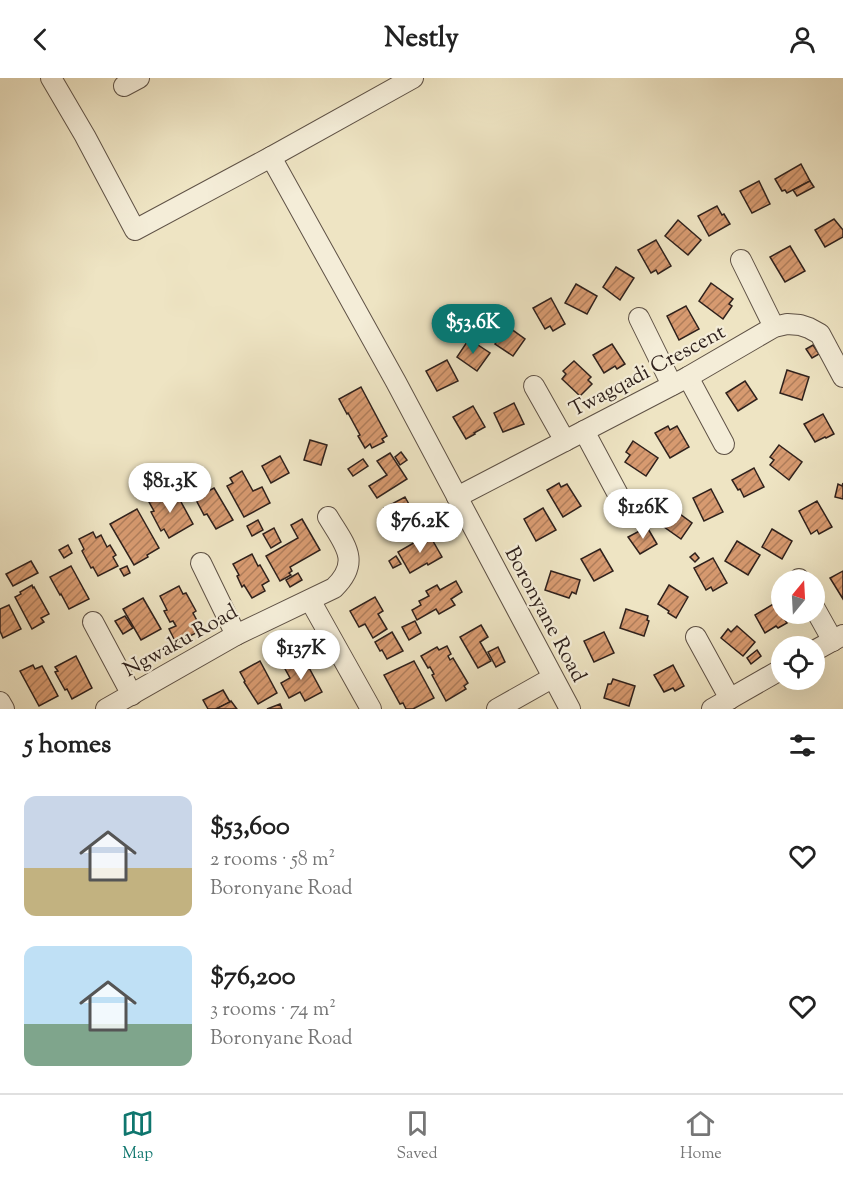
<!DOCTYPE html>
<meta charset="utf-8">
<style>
body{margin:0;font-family:"Sorts Mill Goudy",serif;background:#f2f2f2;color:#222;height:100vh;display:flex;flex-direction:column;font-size:22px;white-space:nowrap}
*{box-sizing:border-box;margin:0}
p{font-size:20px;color:#767676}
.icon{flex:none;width:33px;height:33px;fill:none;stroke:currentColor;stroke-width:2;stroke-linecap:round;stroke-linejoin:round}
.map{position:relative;height:631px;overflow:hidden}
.panel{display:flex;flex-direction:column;background:#fff;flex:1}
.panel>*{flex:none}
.needle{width:39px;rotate:18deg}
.controls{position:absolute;left:771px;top:492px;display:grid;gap:12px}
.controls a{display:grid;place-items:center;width:54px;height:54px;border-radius:50%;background:#fff;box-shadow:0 6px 24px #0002;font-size:30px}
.price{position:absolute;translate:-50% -51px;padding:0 14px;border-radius:21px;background:#fff;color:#222;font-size:20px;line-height:39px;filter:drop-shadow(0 2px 3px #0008)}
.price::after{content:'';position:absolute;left:50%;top:36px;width:18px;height:14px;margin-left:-9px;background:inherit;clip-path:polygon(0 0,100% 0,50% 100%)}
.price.on{background:#0f766e;color:#fff}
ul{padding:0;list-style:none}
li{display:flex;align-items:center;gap:18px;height:150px;padding:0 24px}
li span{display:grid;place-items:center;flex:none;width:168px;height:120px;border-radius:12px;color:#555}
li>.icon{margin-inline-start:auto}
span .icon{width:72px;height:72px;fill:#fffc;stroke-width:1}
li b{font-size:26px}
h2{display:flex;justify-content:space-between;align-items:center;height:72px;padding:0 24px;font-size:26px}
header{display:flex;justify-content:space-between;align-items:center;height:78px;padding:0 24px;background:#fff;font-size:27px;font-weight:700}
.tab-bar{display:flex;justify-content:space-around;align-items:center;height:84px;border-top:2px solid #e0e0e0;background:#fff;font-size:16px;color:#767676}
.tab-bar a{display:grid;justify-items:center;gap:3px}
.tab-bar .on{color:#0f766e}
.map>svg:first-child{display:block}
</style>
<header><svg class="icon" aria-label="back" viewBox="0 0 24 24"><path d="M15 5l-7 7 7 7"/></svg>Nestly<svg class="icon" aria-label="person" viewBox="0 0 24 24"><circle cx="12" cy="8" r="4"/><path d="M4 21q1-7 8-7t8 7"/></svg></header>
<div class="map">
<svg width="843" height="631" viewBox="0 0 843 631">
<defs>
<pattern id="building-hatch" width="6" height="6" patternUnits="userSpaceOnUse" patternTransform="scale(1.5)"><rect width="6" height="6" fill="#d79a70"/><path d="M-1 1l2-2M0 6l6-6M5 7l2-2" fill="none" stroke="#af7d5b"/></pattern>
</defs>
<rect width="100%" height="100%" fill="#eee4c3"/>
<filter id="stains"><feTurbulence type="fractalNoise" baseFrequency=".00333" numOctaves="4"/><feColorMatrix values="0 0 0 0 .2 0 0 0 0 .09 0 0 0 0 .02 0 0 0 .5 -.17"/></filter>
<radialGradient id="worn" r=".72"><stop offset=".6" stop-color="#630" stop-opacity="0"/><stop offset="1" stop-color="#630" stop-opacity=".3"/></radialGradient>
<!-- building -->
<g fill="url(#building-hatch)" stroke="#2f211c" stroke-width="1.5">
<path d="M801 86 810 103 787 115 785 112 782 113 775 101Z"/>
<path d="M759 103 770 126 752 135 740 113Z"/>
<path d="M810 103 814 109 797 118 793 112Z"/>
<path d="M717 128 722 137 724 136 730 146 709 158 698 138Z"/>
<path d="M834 141 843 152V159L825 169 815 152Z"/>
<path d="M678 142 701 162 688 177 665 158Z"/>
<path d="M656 162 671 188 658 196 656 192 651 195 638 172Z"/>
<path d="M790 168 805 193 785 204 770 179Z"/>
<path d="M616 189 634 200 620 222 603 209Z"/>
<path d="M711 205 733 221 729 226 732 228 723 241 699 223Z"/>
<path d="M576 206 597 218 587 236 565 225Z"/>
<path d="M551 220 565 246 553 253 550 248 545 251 533 230Z"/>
<path d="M686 228 699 251 679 262 667 238Z"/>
<path d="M507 248 525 261 513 278 495 266Z"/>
<path d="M469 261 490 275 477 293 457 279Z"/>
<path d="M612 266 625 286 617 291 615 288 604 295 593 277Z"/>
<path d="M813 267 819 276 812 280 806 271Z"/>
<path d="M447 282 458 303 437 313 426 293Z"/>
<path d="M574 283 591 299 588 302 592 306 580 318 562 301 566 296 563 293Z"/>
<path d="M787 292 809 299 802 322 780 315Z"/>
<path d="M745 303 757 321 738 333 726 315Z"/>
<path d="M361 309 387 358 382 361 384 364 372 370 370 366 365 370 358 358 360 357 348 335 347 336 339 321Z"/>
<path d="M514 325 524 346 503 354 494 335Z"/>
<path d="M473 328 485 349 474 355 475 356 466 361 453 339Z"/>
<path d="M823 336 834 356 826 360 825 359 815 364 804 346Z"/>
<path d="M668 348 670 352 677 348 689 369 670 380 655 355Z"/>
<path d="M310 362 327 367 321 387 304 382Z"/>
<path d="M633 363 658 380 646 398 625 384 630 377 626 374Z"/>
<path d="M779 367 802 384 789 402 770 387 774 382 770 379Z"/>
<path d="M401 374 407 382 400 387 395 379Z"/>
<path d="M390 375 407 401 377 420 369 408 387 397 377 383Z"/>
<path d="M280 378 289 395 271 405 262 388Z"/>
<path d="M363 381 368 388 353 398 348 391Z"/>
<path d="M754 390 764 409 744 419 740 411 738 412 732 402Z"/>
<path d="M242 393 253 413 262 409 270 425 244 439 227 408 233 405 230 400Z"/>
<path d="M559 405 561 409 567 406 581 428 563 439 547 412Z"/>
<path d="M843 405V421L835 419 838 406 842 408Z"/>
<path d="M214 410 233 442 216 451 207 436 204 437 195 420Z"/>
<path d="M174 411 193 446 169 460 164 451 161 453 151 434 154 433 149 424Z"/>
<path d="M711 411 723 434 704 443 693 420Z"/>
<path d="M405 419 410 428 412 427 417 436 387 453 379 438 386 434 384 430Z"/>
<path d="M817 423 832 449 819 456 817 452 811 456 799 433Z"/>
<path d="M669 428 692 445 681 461 660 446 664 441 661 439Z"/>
<path d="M424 430 430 441 424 444 419 434Z"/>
<path d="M543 430 556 452 536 463 524 441Z"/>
<path d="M137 431 159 470 147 477 148 479 134 487 110 446Z"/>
<path d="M417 436 423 446 406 455 400 445Z"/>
<path d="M302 441 320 472 290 489 292 493 289 495 291 497 280 503 266 478 298 460 291 447Z"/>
<path d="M258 442 263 452 252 458 247 448Z"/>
<path d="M647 449 657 466 640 476 628 459Z"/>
<path d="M274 450 281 464 271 470 263 456Z"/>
<path d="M772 451 792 463 782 481 762 469Z"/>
<path d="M93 454 96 460 101 457 107 469 110 467 116 477 113 479 118 488 98 498 93 489 91 490 82 473 84 471 79 461Z"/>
<path d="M429 456 442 479 428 487 427 485 410 495 398 474Z"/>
<path d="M737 463 760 477 748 497 725 483Z"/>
<path d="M68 467 72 475 64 480 59 472Z"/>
<path d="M600 471 613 493 594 503 581 481Z"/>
<path d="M695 475 699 480 695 484 690 479Z"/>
<path d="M252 476 258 488 260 487 269 503 262 507 265 513 252 520 244 507 242 509 237 498 239 497 233 486Z"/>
<path d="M396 478 401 486 393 490 389 483Z"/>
<path d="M713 480 727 505 713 513 711 509 706 512 694 490Z"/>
<path d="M31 483 38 495 13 508 6 496Z"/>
<path d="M71 488 89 521 69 531 61 516 60 517 50 499Z"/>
<path d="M127 488 130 495 124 498 120 491Z"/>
<path d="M551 493 580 502 576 516 572 514 569 520 545 512Z"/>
<path d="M843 493V521L830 500Z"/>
<path d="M298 495 302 502 290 509 286 502Z"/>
<path d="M456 503 462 514 451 521 455 527 439 536 436 531 417 542 412 532 421 527 419 523 429 518 426 513 437 507 440 512Z"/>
<path d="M32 507 33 510 34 509 49 536 41 540 44 544 32 551 15 519 21 516 20 514Z"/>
<path d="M669 507 688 519 676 540 668 535 669 533 658 526Z"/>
<path d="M179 508 183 516 186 515 196 533 193 535 202 552 176 565 169 551 176 548 173 543 170 544 164 533 167 532 160 518Z"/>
<path d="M375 519 383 533 378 536 387 551 373 560 365 546 359 549 350 533Z"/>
<path d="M143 520 161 551 141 562 123 531Z"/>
<path d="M775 525 787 545 778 550 776 548 765 555 755 537Z"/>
<path d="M9 527 21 551 3 560 0 553V531Z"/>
<path d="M626 531 648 538 647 542 649 543 644 558 620 550Z"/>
<path d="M125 538 133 550 123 556 115 543Z"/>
<path d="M415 543 421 555 409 562 402 549Z"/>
<path d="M481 547 488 559 480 564 491 583 478 590 460 559Z"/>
<path d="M737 548 755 564 743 578 721 560 728 551 731 554Z"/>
<path d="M392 554 403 573 387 581 382 572 380 573 375 564Z"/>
<path d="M604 554 614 575 594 584 584 563Z"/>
<path d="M447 568 451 576 448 578 450 582 453 580 468 605 464 608 466 611 446 623 432 597 434 596 430 589 428 590 421 578 437 569 439 572Z"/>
<path d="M498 569 505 584 496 589 488 574Z"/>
<path d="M757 572 761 578 751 586 747 580Z"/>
<path d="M76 578 92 610 72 621 67 611 65 612 55 594 58 593 55 589Z"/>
<path d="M300 580 304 588 307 586 322 614 305 623 300 614 289 620 281 605 290 600 284 589Z"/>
<path d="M260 583 277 615 258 626 244 604 245 603 240 594Z"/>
<path d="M414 583 434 620 413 631H406L403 625 400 626 384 597Z"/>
<path d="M33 587 35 591 42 588 58 618 39 628 20 593Z"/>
<path d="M673 587 684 608 675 613 673 610 664 614 654 597Z"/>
<path d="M613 601 635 608 629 628 604 620 608 606H611Z"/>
<path d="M223 612 230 624 216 631H208L203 622Z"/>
<path d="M231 623 237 631H216L230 624Z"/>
<path d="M280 626 282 631H267Z"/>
</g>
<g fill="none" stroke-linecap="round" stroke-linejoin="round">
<!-- street casing -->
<g stroke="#5f5246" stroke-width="22">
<g id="street">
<path d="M51 0 85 58 135 152 271 79 413 0"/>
<path d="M124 8 139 0"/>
<path d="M271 79 396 304 570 631"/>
<path d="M741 182 774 249"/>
<path d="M639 240 672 307"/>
<path d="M688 299 724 366"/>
<path d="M534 308 565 363"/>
<path d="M584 353 621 422"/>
<path d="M457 419 688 299 774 249 787 246 800 247 809 250 820 256 843 299"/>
<path d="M201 485 236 557"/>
<path d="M799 501 800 502"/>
<path d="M310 522 371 631"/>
<path d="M814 529 833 563"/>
<path d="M93 544 132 617"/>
<path d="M696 559 730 621"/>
<path d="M814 573 843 557"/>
<path d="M0 624 4 631"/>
<path d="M106 631 236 557 334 510C362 483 344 466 328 439"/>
<path d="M497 631 552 600"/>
<path d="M712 631 782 591"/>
</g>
</g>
<!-- street -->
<use href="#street" stroke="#f4edd8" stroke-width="20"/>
</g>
<g text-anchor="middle" stroke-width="4.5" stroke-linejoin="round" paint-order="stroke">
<!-- street labels -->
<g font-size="21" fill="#2f211c" stroke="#f4edd8">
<text transform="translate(647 292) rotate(-28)" y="7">Twagqadi Crescent</text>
<text transform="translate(546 536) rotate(62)" y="7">Boronyane Road</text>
<text transform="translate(180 562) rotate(-29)" y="7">Ngwaku Road</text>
</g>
</g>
<rect width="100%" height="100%" filter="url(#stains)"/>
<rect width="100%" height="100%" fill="url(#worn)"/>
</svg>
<div class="controls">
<a><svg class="needle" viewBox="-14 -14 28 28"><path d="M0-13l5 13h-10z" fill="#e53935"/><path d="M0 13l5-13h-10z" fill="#767676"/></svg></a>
<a><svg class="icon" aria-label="locate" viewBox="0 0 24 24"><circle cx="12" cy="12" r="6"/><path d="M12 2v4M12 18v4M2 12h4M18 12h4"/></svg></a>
</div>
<b class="price on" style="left:473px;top:277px">$53.6K</b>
<b class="price" style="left:170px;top:436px">$81.3K</b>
<b class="price" style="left:643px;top:462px">$126K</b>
<b class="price" style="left:420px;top:476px">$76.2K</b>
<b class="price" style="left:301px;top:603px">$137K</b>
</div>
<section class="panel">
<h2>5 homes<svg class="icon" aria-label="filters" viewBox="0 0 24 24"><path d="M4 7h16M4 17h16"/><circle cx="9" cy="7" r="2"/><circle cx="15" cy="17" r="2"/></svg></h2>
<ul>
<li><span style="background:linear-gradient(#c9d6e8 60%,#c2b280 0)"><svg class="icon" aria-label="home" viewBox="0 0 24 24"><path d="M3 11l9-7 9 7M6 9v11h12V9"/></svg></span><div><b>$53,600</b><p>2 rooms · 58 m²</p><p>Boronyane Road</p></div><svg class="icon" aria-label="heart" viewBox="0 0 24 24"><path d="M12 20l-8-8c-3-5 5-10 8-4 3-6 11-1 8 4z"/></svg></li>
<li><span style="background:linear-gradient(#bfe0f5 65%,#7fa58c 0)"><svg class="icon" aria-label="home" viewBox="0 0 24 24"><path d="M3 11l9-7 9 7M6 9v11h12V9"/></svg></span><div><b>$76,200</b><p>3 rooms · 74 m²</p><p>Boronyane Road</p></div><svg class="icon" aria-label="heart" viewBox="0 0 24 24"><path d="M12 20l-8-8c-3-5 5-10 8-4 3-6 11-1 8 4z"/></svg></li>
</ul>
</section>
<nav class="tab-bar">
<a class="on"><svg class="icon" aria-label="map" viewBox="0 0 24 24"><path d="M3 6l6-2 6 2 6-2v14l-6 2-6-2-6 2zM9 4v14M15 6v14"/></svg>Map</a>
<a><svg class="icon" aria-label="saved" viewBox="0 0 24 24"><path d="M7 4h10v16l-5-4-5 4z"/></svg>Saved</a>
<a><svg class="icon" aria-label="home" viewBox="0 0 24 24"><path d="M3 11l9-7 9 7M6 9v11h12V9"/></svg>Home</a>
</nav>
